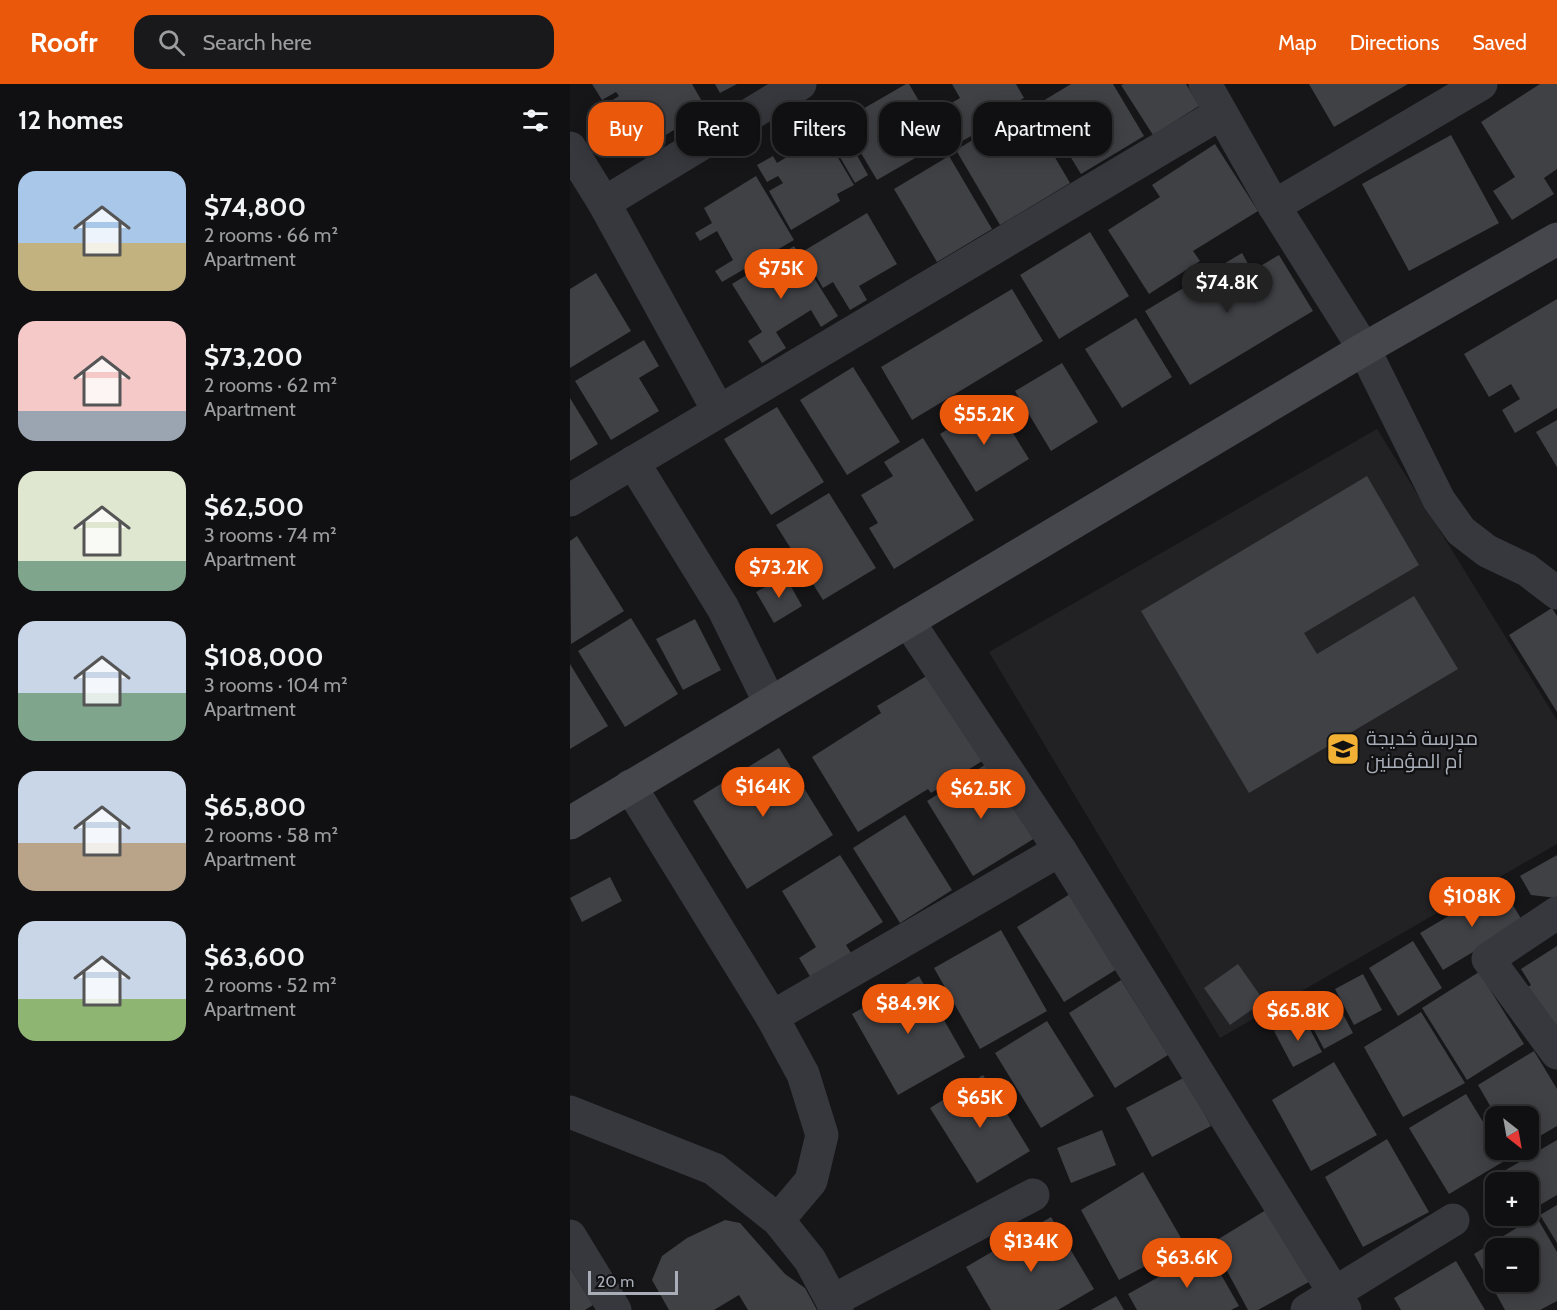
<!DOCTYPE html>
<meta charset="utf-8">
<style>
body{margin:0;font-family:Cabin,Cairo,sans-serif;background:#19191b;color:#f1f3f6;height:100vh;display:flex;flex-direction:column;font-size:22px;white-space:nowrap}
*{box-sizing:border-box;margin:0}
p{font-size:20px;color:#9c9d9f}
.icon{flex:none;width:33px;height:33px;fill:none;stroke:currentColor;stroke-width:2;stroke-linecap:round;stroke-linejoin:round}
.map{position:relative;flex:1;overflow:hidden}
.panel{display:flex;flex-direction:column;background:#101012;width:570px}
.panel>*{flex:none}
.guide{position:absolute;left:18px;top:18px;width:570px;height:54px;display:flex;gap:12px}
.needle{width:39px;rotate:149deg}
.tools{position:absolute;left:915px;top:1022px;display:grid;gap:12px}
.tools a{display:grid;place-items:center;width:54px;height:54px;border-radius:12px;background:#101012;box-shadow:0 3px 15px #0003,0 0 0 2px #303032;font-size:30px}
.scale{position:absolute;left:18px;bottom:15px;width:90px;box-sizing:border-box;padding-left:6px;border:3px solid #a8adb8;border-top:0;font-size:16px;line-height:21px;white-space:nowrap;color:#a8adb8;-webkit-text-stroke:4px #111113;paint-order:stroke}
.price{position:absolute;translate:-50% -51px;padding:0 14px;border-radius:21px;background:#ea580c;color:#fff;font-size:20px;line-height:39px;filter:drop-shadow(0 2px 3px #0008)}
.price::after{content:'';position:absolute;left:50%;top:36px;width:18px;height:14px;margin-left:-9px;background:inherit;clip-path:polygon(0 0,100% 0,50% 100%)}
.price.current{background:#222;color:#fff}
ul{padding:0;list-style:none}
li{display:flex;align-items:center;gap:18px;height:150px;padding:0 18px}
li span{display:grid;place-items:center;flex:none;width:168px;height:120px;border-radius:18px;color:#555}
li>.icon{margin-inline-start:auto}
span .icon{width:72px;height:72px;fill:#fffc;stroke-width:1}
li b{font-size:26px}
h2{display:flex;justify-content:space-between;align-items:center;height:72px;padding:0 18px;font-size:26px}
.tag{padding:0 21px;border-radius:18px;background:#101012;box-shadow:0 3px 15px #0003,0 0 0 2px #303032;font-size:21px;line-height:54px}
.tag.current{background:#ea580c;color:#fff}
header{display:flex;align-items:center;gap:36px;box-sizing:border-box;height:84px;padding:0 30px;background:#ea580c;color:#fff}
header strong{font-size:28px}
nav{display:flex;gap:33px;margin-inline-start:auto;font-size:21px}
.search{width:420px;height:54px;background:#19191b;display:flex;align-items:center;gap:15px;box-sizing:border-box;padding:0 21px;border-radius:18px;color:#9c9d9f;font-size:22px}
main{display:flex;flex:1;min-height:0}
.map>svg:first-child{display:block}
</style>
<header>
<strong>Roofr</strong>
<div class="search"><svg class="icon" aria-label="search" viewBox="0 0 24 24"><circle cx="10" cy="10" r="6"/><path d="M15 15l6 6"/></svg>Search here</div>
<nav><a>Map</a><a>Directions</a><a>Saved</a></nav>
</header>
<main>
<section class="panel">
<h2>12 homes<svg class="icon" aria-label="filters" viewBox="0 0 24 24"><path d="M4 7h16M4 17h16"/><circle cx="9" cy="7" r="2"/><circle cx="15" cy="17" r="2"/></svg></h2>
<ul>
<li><span style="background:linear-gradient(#a9c7e8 60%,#c2b280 0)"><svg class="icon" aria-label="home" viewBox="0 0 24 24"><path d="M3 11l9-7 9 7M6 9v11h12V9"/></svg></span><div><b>$74,800</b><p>2 rooms · 66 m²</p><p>Apartment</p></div></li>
<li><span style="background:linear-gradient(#f6c9c9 75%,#9aa5b1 0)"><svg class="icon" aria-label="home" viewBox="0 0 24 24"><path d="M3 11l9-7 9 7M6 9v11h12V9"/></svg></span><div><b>$73,200</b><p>2 rooms · 62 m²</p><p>Apartment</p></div></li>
<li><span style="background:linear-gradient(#dfe7d0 75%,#7fa58c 0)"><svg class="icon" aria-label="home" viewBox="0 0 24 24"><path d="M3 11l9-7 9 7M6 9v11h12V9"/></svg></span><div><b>$62,500</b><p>3 rooms · 74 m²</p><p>Apartment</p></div></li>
<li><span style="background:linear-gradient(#c9d6e8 60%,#7fa58c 0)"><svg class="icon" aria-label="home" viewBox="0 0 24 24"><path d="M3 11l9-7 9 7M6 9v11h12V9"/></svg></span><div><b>$108,000</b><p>3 rooms · 104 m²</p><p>Apartment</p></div></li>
<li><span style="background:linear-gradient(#c9d6e8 60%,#b9a48a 0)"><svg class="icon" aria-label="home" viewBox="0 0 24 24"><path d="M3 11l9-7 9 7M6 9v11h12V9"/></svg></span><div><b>$65,800</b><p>2 rooms · 58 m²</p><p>Apartment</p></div></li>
<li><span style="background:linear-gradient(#c9d6e8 65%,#8fb573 0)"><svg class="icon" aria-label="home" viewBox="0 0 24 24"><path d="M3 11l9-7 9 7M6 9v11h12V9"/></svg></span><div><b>$63,600</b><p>2 rooms · 52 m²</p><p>Apartment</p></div></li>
</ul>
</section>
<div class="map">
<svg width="987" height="1226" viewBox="0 0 987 1226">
<rect width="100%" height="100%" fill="#161618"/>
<!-- built -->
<path fill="#222225" d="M807 345 987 636V760L650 954 419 568Z"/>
<!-- building -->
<g fill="#404145" fill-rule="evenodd">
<path d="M22 0H122L137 26 61 72 48 49 65 38 58 27 46 35 36 20 49 12 46 8 32 16Z"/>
<path d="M145 0H167L150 9Z"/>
<path d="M336 0H339L373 58 307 96 272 37Z"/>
<path d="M382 0H446L454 14 412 38 416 44 392 57 373 24 390 14Z"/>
<path d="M501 0H543L574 52 511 90 468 20Z"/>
<path d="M554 0H616L629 22 583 51 551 1Z"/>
<path d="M739 0H838L764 43Z"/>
<path d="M970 0H987V85L974 94 984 110 942 136 923 107 945 93 911 38Z"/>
<path d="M456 24 500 99 430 141 386 66Z"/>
<path d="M250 43 284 101 267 110 270 117 221 146 199 107 213 99 208 92 197 98 187 81 203 72 207 79 225 68 223 65 219 68 216 62Z"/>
<path d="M881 51 929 139 839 187 792 100Z"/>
<path d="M280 59 298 91 285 99 267 68Z"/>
<path d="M645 60 688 127 623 167 630 177 579 210 538 146 590 113 582 101Z"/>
<path d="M379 72 422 145 367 178 324 105Z"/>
<path d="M186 92 224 156 152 198 145 187 163 176 147 147 130 157 125 149 142 139 134 124Z"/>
<path d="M297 129 327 180 289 202 297 216 280 226 263 198 253 204 232 168Z"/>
<path d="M520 148 559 212 489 255 450 191Z"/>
<path d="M224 162 268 232 251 243 241 226 206 248 216 264 192 279 178 257 192 248 162 200Z"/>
<path d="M672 169 682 187 709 171 743 227 620 301 575 227Z"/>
<path d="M26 189 61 247 0 284V205Z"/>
<path d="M442 205 473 257 342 336 311 283Z"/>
<path d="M987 215V324L945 349 932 326 950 315 941 300 919 313 894 270Z"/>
<path d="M566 234 602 293 552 324 515 265Z"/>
<path d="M74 256 89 282 69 294 89 327 41 356 5 297Z"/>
<path d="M492 279 528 338 481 367 445 307Z"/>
<path d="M283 283 330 358 277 391 230 316Z"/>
<path d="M0 314 28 360 0 377Z"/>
<path d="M423 317 459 375 406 408 370 350Z"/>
<path d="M207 323 254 398 201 431 154 355Z"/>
<path d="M987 336V383L966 348Z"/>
<path d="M353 354 404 436 324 485 299 444 308 439 291 411 323 392 314 378Z"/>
<path d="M797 392 849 481 734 549 747 570 844 512 888 585 679 709 571 527Z"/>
<path d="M259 409 306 484 253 516 206 441Z"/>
<path d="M7 452 54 527 1 560 0 457Z"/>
<path d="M215 492 232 522 204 539 186 508Z"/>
<path d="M982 524 987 532V628L939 551Z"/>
<path d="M61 534 108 610 55 643 8 567Z"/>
<path d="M125 535 151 586 113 606 86 555Z"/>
<path d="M0 580 38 642 0 665Z"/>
<path d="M363 588 417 674 361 709 358 705 288 748 242 673 311 629 307 622Z"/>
<path d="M209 664 263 751 177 805 123 717Z"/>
<path d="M418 679 465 754 403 792 357 717Z"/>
<path d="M335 731 382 806 330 839 283 764Z"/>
<path d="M270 771 313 838 276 861 281 869 241 894 229 874 246 863 212 807Z"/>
<path d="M987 771V814L961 811 950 792Z"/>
<path d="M40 793 52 817 12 838 0 814Z"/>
<path d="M931 801 953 838 873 886 850 849Z"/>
<path d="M500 810 547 885 494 918 447 843Z"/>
<path d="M431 846 477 927 410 965 364 884Z"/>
<path d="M843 857 872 904 828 932 799 884Z"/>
<path d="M987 862V947L948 909 961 901 951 885Z"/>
<path d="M668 880 694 917 660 941 634 904Z"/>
<path d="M909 888 954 960 897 996 852 924Z"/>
<path d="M793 890 812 926 784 941 765 905Z"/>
<path d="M349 892 395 973 328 1011 282 930Z"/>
<path d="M551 896 598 971 545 1004 499 929Z"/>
<path d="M764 913 783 949 754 965 735 929Z"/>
<path d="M851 928 895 999 833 1033 794 963Z"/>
<path d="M733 932 752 968 723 983 704 947Z"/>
<path d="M477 937 524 1012 471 1044 425 969Z"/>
<path d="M964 967 987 1005V1042L958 1059V1032H926L908 1001Z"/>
<path d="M764 978 807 1051 741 1087 702 1016Z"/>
<path d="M413 991 460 1067 407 1099 360 1024Z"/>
<path d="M615 993 641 1042 582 1073 556 1024Z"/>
<path d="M896 1010 926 1059V1065H929L936 1076 879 1110 839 1044Z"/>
<path d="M532 1046 546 1081 501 1099 487 1064Z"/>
<path d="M817 1055 859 1128 793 1163 755 1093Z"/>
<path d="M987 1056V1111L958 1128V1098H940L934 1087Z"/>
<path d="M573 1088 615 1161 549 1196 511 1126Z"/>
<path d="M704 1121 746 1194 688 1226H678L642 1159Z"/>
<path d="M987 1121V1159L970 1131Z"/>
<path d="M966 1132 987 1168V1217L970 1226H935L904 1170ZM926 1164H958V1197H926Z"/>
<path d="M481 1133 524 1205 488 1226H421L396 1183Z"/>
<path d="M155 1136 170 1139 215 1190 235 1204 247 1226H178L169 1211 144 1226H99L82 1196 92 1172 117 1154Z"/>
<path d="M637 1166 669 1222 661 1226H567L558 1210Z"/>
<path d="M886 1177 915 1226H831L824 1214Z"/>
<path d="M0 1184 23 1221 15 1226H0Z"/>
<path d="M546 1212 554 1226H521Z"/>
</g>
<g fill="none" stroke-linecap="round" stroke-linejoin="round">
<!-- minor -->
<g stroke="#37383d" stroke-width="33">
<path d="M635 0 704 122 794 265 869 416 891 447 917 467 957 486 987 509"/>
<path d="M0 64 34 119 148 326"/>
<path d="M34 119 230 0"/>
<path d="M704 122 911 0"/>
<path d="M63 378 153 524 200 619"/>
<path d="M0 416 651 29"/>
<path d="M338 537 490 766 775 1226"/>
<path d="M60 702 202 933 233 990 252 1051 241 1097 208 1136"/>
<path d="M987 829 918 875 987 969"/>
<path d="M202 933 490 766"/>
<path d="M0 1028 144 1085 208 1136 240 1176 267 1226"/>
<path d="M0 1152 45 1226"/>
<path d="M262 1217 463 1111"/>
<path d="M737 1226 883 1136"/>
</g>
<!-- secondary -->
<path stroke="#45474d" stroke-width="33" d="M0 739 794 265 987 155"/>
</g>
<!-- icons -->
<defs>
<g id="school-square" transform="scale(1.725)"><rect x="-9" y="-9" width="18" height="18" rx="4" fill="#f2b134" stroke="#111113"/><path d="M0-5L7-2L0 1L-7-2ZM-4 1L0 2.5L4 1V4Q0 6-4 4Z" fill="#111"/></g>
</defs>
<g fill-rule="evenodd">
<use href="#school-square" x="773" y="665"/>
</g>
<g text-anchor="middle" stroke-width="4.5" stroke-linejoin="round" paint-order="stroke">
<!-- poi labels -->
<g font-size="20" fill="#a8adb8" stroke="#111113" text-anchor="start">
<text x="796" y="661">مدرسة خديجة<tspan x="796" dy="23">أم المؤمنين</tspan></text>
</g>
</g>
</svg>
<div class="tools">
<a><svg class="needle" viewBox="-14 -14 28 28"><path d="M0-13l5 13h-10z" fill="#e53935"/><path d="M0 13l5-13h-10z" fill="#9c9d9f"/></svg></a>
<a>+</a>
<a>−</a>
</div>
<div class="scale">20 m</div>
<b class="price" style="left:211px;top:216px">$75K</b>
<b class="price current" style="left:657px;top:230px">$74.8K</b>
<b class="price" style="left:414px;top:362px">$55.2K</b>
<b class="price" style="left:209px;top:515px">$73.2K</b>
<b class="price" style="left:193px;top:734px">$164K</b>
<b class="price" style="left:411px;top:736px">$62.5K</b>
<b class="price" style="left:902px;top:844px">$108K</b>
<b class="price" style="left:338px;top:951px">$84.9K</b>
<b class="price" style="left:728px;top:958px">$65.8K</b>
<b class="price" style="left:410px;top:1045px">$65K</b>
<b class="price" style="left:461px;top:1189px">$134K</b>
<b class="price" style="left:617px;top:1205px">$63.6K</b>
<div class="guide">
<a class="tag current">Buy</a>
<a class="tag">Rent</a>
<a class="tag">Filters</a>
<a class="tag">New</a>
<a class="tag">Apartment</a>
</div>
</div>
</main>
